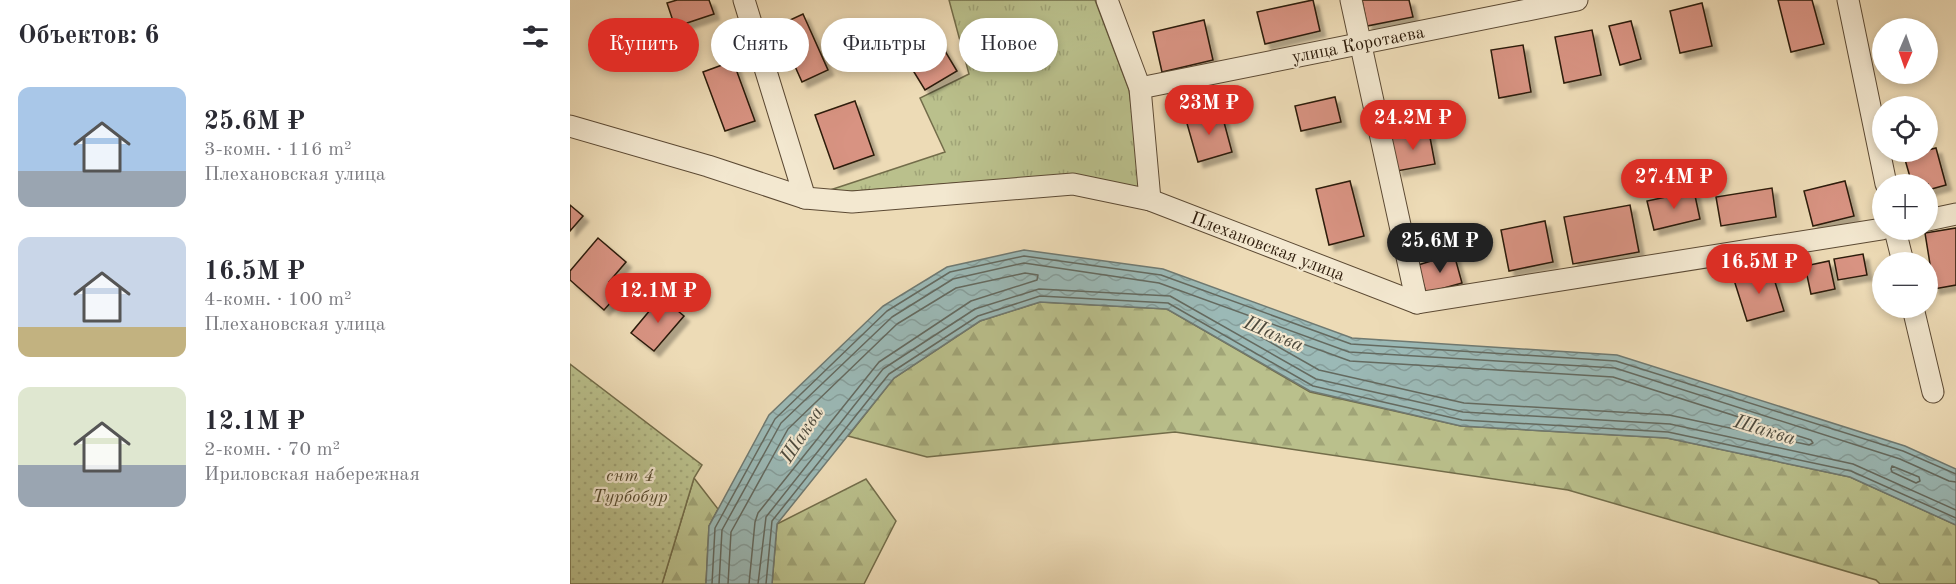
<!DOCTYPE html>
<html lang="ru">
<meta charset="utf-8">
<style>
body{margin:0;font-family:"Old Standard TT",serif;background:#f2f2f3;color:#2b2b33;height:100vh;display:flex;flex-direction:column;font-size:22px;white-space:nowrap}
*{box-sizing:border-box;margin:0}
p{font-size:20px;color:#7c7c81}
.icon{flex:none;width:33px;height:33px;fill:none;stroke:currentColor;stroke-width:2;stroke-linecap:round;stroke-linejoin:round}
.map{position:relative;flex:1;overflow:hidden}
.sheet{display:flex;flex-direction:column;background:#fff;width:570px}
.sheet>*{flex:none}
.top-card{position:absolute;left:18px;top:18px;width:570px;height:54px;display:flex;gap:12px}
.needle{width:39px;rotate:182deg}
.controls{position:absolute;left:1302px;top:18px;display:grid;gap:12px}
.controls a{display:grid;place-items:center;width:66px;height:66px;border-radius:50%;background:#fff;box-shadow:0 3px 9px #0003;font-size:30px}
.price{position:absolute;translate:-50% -51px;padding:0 14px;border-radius:21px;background:#d93025;color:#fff;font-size:20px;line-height:39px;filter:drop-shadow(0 2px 3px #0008)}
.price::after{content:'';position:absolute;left:50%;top:36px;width:18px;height:14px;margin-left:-9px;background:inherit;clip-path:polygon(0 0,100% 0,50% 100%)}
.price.selected{background:#222;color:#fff}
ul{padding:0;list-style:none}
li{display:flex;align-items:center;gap:18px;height:150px;padding:0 18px}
li span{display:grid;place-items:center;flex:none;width:168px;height:120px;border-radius:12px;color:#555}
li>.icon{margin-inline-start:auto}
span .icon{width:72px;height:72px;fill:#fffc;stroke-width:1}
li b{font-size:26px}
h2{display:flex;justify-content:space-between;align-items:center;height:72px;padding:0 18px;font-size:26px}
.pill{padding:0 21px;border-radius:27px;background:#fff;box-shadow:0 3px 9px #0003;font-size:21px;line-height:54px}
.pill.selected{background:#d93025;color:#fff}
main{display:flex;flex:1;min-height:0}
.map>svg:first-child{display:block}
</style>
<main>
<section class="sheet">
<h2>Объектов: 6<svg class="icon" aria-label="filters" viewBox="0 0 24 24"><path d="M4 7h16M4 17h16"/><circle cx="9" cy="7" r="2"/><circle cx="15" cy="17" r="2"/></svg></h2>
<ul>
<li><span style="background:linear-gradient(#a9c7e8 70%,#9aa5b1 0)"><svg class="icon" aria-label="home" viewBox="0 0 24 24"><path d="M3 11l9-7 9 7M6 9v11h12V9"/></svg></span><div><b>25.6M ₽</b><p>3-комн. · 116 m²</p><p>Плехановская улица</p></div></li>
<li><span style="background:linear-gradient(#c9d6e8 75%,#c2b280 0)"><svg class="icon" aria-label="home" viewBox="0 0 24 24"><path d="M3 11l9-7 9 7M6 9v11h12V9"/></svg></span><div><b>16.5M ₽</b><p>4-комн. · 100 m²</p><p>Плехановская улица</p></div></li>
<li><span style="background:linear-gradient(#dfe7d0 65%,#9aa5b1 0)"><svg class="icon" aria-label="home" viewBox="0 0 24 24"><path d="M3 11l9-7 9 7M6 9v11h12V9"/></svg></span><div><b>12.1M ₽</b><p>2-комн. · 70 m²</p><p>Ириловская набережная</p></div></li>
</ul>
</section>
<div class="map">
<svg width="1386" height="584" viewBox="0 0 1386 584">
<defs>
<pattern id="grass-tufts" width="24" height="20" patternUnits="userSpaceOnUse" patternTransform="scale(1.5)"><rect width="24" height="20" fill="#bac08c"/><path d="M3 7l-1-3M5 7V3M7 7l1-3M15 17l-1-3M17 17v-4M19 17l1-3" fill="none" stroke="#a0a477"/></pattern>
<pattern id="forest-firs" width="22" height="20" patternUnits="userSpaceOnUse" patternTransform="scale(1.5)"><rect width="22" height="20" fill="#bac08c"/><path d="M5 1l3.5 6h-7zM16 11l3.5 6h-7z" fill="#a0a477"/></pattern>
<pattern id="park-dots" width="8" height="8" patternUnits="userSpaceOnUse" patternTransform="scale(1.5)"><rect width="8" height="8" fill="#bac08c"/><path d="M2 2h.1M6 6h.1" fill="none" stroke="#a0a477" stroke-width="1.8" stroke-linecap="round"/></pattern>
<pattern id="water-waves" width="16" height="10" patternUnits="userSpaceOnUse" patternTransform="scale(1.5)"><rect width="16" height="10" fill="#9bb9b6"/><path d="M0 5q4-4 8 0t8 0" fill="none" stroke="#869e9b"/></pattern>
<filter id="shadow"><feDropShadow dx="5.5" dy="5.5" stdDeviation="1.5" flood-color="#0004"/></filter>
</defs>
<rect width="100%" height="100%" fill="#eddbb6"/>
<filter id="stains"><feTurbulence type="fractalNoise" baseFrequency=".00333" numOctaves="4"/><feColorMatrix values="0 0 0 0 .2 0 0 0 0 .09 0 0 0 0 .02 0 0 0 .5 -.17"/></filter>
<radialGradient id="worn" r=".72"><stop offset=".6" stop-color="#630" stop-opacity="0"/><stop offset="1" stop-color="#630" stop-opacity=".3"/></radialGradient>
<!-- grass -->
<path fill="url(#grass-tufts)" stroke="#736d4a" stroke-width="1.5" d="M379 0H525L559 90 573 191 400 182 248 194 375 152 350 98 399 74Z"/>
<!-- forest -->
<g fill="url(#forest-firs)" stroke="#736d4a" stroke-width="1.5">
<path d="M470 302 597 309 740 392 891 426 1097 438 1280 477 1386 525V584H1310L1306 580 998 490 605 432 357 457 278 436 324 378 410 321Z"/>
<path d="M124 478 148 509 139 526 136 584H92Z"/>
<path d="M296 479 326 521 294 584H202L207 524Z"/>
</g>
<!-- park -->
<path fill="url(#park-dots)" stroke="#736d4a" stroke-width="1.5" d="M0 364 132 465 124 478 92 584H0Z"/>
<!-- water -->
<path fill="url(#water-waves)" stroke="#6f7971" stroke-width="1.5" d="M454 250 593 269 782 338 1047 355 1335 446 1386 469V525L1280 477 1097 438 891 426 740 391 597 309 470 302 410 321 324 378 207 524 202 584H136L139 526 199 415 313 306 377 267Z"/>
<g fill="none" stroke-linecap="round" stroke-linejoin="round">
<!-- shore -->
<g stroke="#646a60" stroke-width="1.5">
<path d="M686 327 780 361 1043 377 1241 440 1243 443 1239 445 1099 415 894 403 749 370 684 333 683 329Z"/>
<path d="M1322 466 1349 477 1350 481 1346 483 1322 472 1321 469Z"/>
<path d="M142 584 145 528 205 419 317 311 380 272 454 256 591 275 781 344 1046 361 1333 451 1386 474"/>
<path d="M149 584 152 530 211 423 322 317 383 279 454 263 589 283 779 352 1045 368 1330 459 1379 481 1386 482"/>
<path d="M158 584 161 532 218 429 327 324 386 288 455 273 468 275 467 280 401 301 309 362 188 513 185 522 179 584"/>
<path d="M188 584 196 517 313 369 405 309 469 289 600 296 746 379 893 412 1100 424 1283 464 1386 510"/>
<path d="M196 584 202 521 319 374 408 316 470 296 598 303 743 386 892 420 1098 432 1281 471 1386 518"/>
</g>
</g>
<!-- building -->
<g fill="#d89382" stroke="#2c1a09" stroke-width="1.5" filter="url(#shadow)">
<path d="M107 0H139L144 14 105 27 97 3Z"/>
<path d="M743 0 750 31 695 44 687 12Z"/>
<path d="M792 0H839L843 17 797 26Z"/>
<path d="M1208 0H1242L1254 44 1221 52Z"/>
<path d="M1132 3 1142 46 1110 53 1100 11Z"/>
<path d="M233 14 258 70 232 82 207 26Z"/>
<path d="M634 20 643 60 592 72 583 32Z"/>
<path d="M357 21 387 71 355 90 325 41Z"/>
<path d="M1061 21 1071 59 1050 65 1039 26Z"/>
<path d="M1022 30 1031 75 994 83 985 37Z"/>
<path d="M953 45 961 92 929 98 921 50Z"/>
<path d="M163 61 185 121 155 131 133 72Z"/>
<path d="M765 97 771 122 731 131 725 106Z"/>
<path d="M285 101 304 155 264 169 245 115Z"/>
<path d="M651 111 662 152 628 162 616 120Z"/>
<path d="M859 132 865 164 827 171 821 138Z"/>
<path d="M1366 148 1376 185 1358 190V184H1342L1334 156Z"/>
<path d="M780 181 794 236 759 245 746 189Z"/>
<path d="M1275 181 1284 216 1243 226 1234 191Z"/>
<path d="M1202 188 1206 217 1151 226 1146 197Z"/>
<path d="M1124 191 1130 219 1084 230 1077 201Z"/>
<path d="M0 205 13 216 0 231Z"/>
<path d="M1060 205 1069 252 1003 264 994 217Z"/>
<path d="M975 221 983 262 939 271 931 230Z"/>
<path d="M1386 228V285L1364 289 1355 233Z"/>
<path d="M28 238 56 262 39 282 50 292 34 310 0 280V271Z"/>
<path d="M884 254 892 283 856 293 848 265Z"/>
<path d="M1293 254 1297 275 1268 280 1264 259Z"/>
<path d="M1259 261 1265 289 1241 294 1235 266Z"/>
<path d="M1201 269 1214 311 1177 321 1164 280Z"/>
<path d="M91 297 114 316 84 351 61 333Z"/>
</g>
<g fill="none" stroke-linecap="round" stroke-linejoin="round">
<!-- minor casing -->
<g stroke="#5c4a34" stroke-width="23">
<g id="minor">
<path d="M174 0 235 198"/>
<path d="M537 0 570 88 580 200"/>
<path d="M781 0 847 303"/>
<path d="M1278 0 1316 184"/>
<path d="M570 88 1007 0"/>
<path d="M0 126 138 166 235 198 282 202 503 184 580 200 847 303 1312 229"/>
<path d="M1358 220 1386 214"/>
<path d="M1325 230 1333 262"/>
<path d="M1343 308 1363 392"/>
</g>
</g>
<!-- minor -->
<use href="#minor" stroke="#f3e8d0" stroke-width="21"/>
</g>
<g text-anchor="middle" stroke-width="4.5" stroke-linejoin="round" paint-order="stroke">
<!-- street labels -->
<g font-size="18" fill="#2c1a09" stroke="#f3e8d0">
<text transform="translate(788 44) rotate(-11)" y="6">улица Коротаева</text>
<text transform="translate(698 246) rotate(21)" y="6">Плехановская улица</text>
</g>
<!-- park labels -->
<g font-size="18" font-style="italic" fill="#574c30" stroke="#f3e8d0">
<text x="60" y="481">снт 4<tspan x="60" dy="21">Турбобур</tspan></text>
</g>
<!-- water labels -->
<g font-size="20" font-style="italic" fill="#4d4a3d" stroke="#f3e8d0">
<text transform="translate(704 333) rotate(23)" y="7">Шаква</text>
<text transform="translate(1195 429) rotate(17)" y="7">Шаква</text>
<text transform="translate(231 434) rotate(-57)" y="7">Шаква</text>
</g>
</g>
<rect width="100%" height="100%" filter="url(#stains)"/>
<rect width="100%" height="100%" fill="url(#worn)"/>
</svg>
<div class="controls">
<a><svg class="needle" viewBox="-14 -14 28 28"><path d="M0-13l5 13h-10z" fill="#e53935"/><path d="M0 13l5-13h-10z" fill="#7c7c81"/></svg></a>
<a><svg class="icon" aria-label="locate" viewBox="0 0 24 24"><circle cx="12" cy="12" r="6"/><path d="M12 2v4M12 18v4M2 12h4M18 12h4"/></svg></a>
<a>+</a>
<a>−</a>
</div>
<b class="price" style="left:639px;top:136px">23M ₽</b>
<b class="price" style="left:843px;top:151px">24.2M ₽</b>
<b class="price" style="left:1104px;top:210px">27.4M ₽</b>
<b class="price selected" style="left:870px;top:274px">25.6M ₽</b>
<b class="price" style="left:1189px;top:295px">16.5M ₽</b>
<b class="price" style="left:88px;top:324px">12.1M ₽</b>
<div class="top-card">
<a class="pill selected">Купить</a>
<a class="pill">Снять</a>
<a class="pill">Фильтры</a>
<a class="pill">Новое</a>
</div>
</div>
</main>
